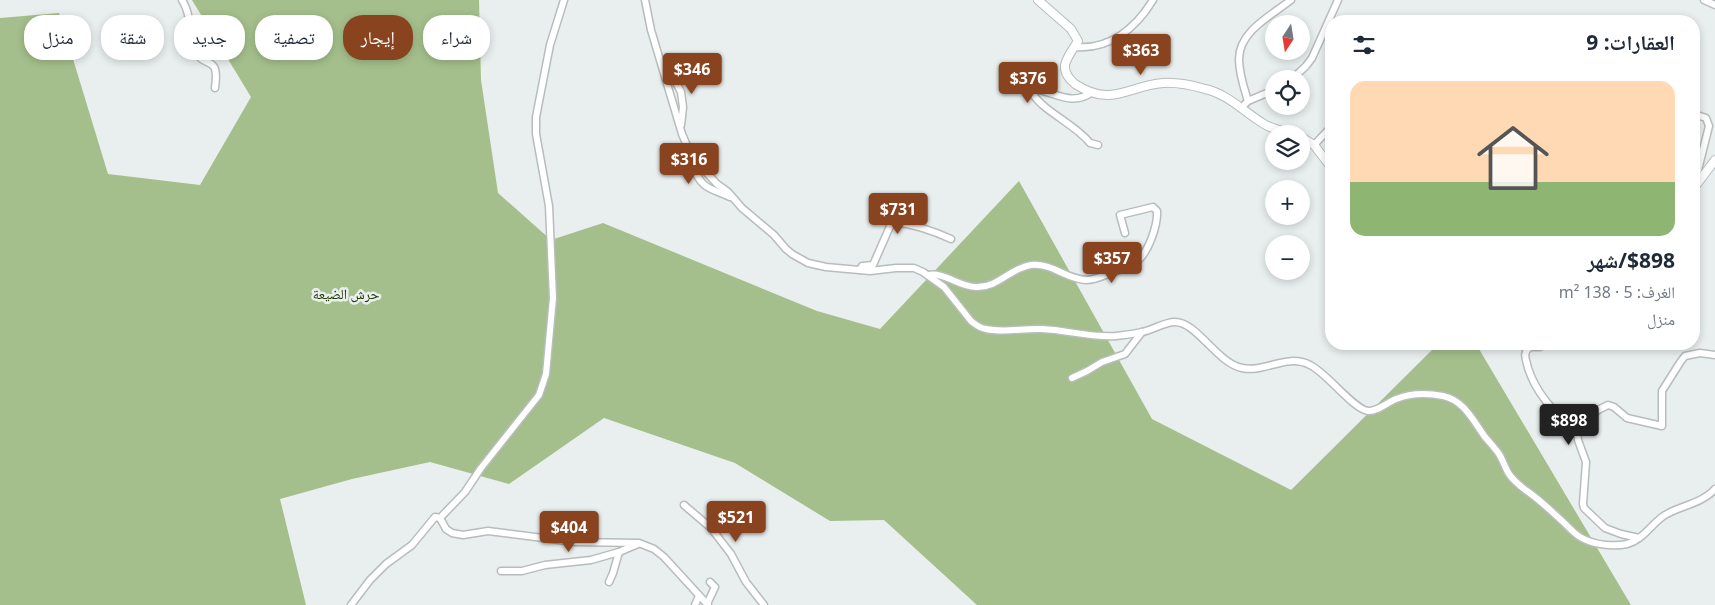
<!DOCTYPE html>
<html lang="ar">
<meta charset="utf-8">
<style>
body{margin:0;font-family:"Noto Sans","Noto Naskh Arabic",sans-serif;background:#f6f6f7;color:#1f2937;direction:rtl;height:100vh;display:flex;flex-direction:column;font-size:19px;white-space:nowrap}
*{box-sizing:border-box;margin:0}
p{font-size:16px;color:#747a83}
.icon{flex:none;width:28px;height:28px;fill:none;stroke:currentColor;stroke-width:2;stroke-linecap:round;stroke-linejoin:round}
.map{position:relative;flex:1;overflow:hidden;direction:ltr}
.panel{position:absolute;left:1325px;top:15px;width:375px;height:335px;display:flex;flex-direction:column;background:#fff;border-radius:20px;box-shadow:0 2px 8px #0003;direction:rtl}
.panel>*{flex:none}
.hud{position:absolute;left:15px;top:15px;width:475px;height:45px;direction:rtl;display:flex;gap:10px}
.needle{width:32px;rotate:192deg}
.fabs{position:absolute;left:1265px;top:15px;display:grid;gap:10px}
.fabs a{display:grid;place-items:center;width:45px;height:45px;border-radius:50%;background:#fff;box-shadow:0 2px 8px #0003;font-size:25px}
.price{position:absolute;translate:-50% -42px;padding:0 11px;border-radius:5px;background:#89431e;color:#fff;font-size:16px;line-height:32px;filter:drop-shadow(0 1px 2px #0008)}
.price::after{content:'';position:absolute;left:50%;top:30px;width:15px;height:11px;margin-left:-8px;background:inherit;clip-path:polygon(0 0,100% 0,50% 100%)}
.price.current{background:#222;color:#fff}
ul{padding:0;list-style:none}
li{display:grid;align-content:center;gap:10px;height:265px;padding:0 25px}
li span{display:grid;place-items:center;height:155px;border-radius:15px;color:#555}
li>.icon{margin-inline-start:auto}
span .icon{width:90px;height:90px;fill:#fffc;stroke-width:1}
li b{font-size:21px}
h2{display:flex;justify-content:space-between;align-items:center;height:60px;padding:0 25px;font-size:21px}
.chip{padding:0 18px;border-radius:20px;background:#fff;box-shadow:0 2px 8px #0003;font-size:18px;line-height:45px}
.chip.current{background:#89431e;color:#fff}
.map>svg:first-child{display:block}
</style>
<div class="map">
<svg width="1715" height="605" viewBox="0 0 1715 605">
<rect width="100%" height="100%" fill="#e9eeee"/>
<!-- forest -->
<path fill="#a4bf8b" d="M192 0H479L481 80 498 193 551 240 603 223 817 311 880 329 1019 181 1152 419 1291 490 1438 344H1476L1631 605H977L884 520 830 521 735 463 604 418 509 484 430 462 352 479 280 499 306 605H0V18L59 13 108 174 200 185 251 97Z"/>
<g fill="none" stroke-linecap="round" stroke-linejoin="round">
<!-- minor casing -->
<g stroke="#b7bdbc" stroke-width="9">
<g id="minor">
<path d="M182 0C192 15 188 33 195 50 204 71 220 52 215 88"/>
<path d="M645 0 651 30 682 134 688 148 704 170 717 184 728 192 742 208 774 235 786 249 792 254 808 263 826 267 870 271 896 268H914L923 272 944 287 971 321C976 325 979 328 986 329 1005 333 1023 328 1042 329 1067 330 1091 338 1116 336 1124 335 1134 334 1142 332 1153 330 1164 322 1175 322 1197 322 1217 363 1242 368 1266 373 1286 353 1310 365 1327 373 1353 409 1368 411 1377 412 1388 402 1396 399 1411 393 1427 393 1443 396 1464 400 1474 422 1485 437 1490 443 1495 448 1499 454 1503 460 1505 468 1509 474 1515 483 1523 488 1531 494 1542 502 1551 511 1561 520 1567 525 1573 533 1580 537 1593 545 1614 547 1627 544 1643 540 1652 523 1665 515 1680 506 1703 503 1715 489"/>
<path d="M1704 0 1715 5"/>
<path d="M1075 47C1110 50 1136 28 1153 0"/>
<path d="M669 69 681 92 683 107 681 125"/>
<path d="M1292 79 1306 66 1312 58 1338 0"/>
<path d="M1092 92C1072 107 1055 92 1034 89L1032 93C1045 113 1074 123 1090 143L1098 145"/>
<path d="M1248 101 1274 90"/>
<path d="M1241 108 1248 101C1244 88 1239 74 1239 59 1239 31 1272 15 1291 0"/>
<path d="M1694 114 1706 118 1709 126 1694 186"/>
<path d="M1314 145 1331 127"/>
<path d="M685 146C686 153 689 159 692 165 702 189 707 187 730 197"/>
<path d="M860 270 862 266 873 265 891 224C905 220 938 233 951 239"/>
<path d="M928 275C945 272 959 287 976 287 998 288 1010 268 1031 265 1052 263 1066 279 1086 280 1093 280 1101 277 1108 274 1118 271 1128 268 1136 262 1148 254 1158 225 1157 211L1153 207 1120 215 1125 233"/>
<path d="M1544 344 1540 347H1530C1522 353 1526 359 1528 368 1536 393 1556 415 1577 431L1578 440 1586 462 1583 504 1584 508 1605 528 1621 534 1639 538"/>
<path d="M1072 378 1087 371 1102 362 1125 354 1142 332"/>
<path d="M1577 431 1598 410 1608 405 1614 407 1627 418 1662 426V391L1681 361 1685 356 1700 353 1715 355"/>
<path d="M684 505 711 528 731 554 746 582 764 605"/>
<path d="M440 518 446 529 452 533 463 535 488 531 574 542 639 543 654 549 664 557 708 605"/>
<path d="M501 571H522L545 565 591 560 619 552 638 544"/>
<path d="M609 582 613 573 619 552"/>
<path d="M707 604 715 587 710 582"/>
<path d="M351 605 370 580 386 564 412 545 435 517 440 518 465 492 481 468 539 395 546 374 553 298 549 206 536 134V117L550 45 564 0"/>
<path d="M695 605 699 596"/>
</g>
</g>
<!-- tertiary casing -->
<g stroke="#b7bdbc" stroke-width="10">
<g id="tertiary">
<path d="M1038 0 1071 29 1078 41C1074 48 1067 56 1065 65 1064 73 1069 79 1075 84 1112 108 1127 86 1163 83 1177 82 1191 85 1205 89 1228 94 1244 112 1264 124 1272 129 1283 131 1293 134"/>
<path d="M1301 137 1314 145 1331 167"/>
<path d="M1694 188 1715 160"/>
</g>
</g>
<!-- minor -->
<use href="#minor" stroke="#fff" stroke-width="6"/>
<!-- tertiary -->
<use href="#tertiary" stroke="#fff" stroke-width="8"/>
</g>
<g text-anchor="middle" stroke-width="5" stroke-linejoin="round" paint-order="stroke">
<!-- park labels -->
<g font-size="14" fill="#223a00" stroke="#e9eeee">
<text x="346" y="299">حرش الضيعة</text>
</g>
</g>
</svg>
<div class="fabs">
<a><svg class="needle" viewBox="-14 -14 28 28"><path d="M0-13l5 13h-10z" fill="#e53935"/><path d="M0 13l5-13h-10z" fill="#747a83"/></svg></a>
<a><svg class="icon" aria-label="locate" viewBox="0 0 24 24"><circle cx="12" cy="12" r="6"/><path d="M12 2v4M12 18v4M2 12h4M18 12h4"/></svg></a>
<a><svg class="icon" aria-label="layers" viewBox="0 0 24 24"><path d="M12 4l9 5-9 5-9-5zM3 14l9 5 9-5"/></svg></a>
<a>+</a>
<a>−</a>
</div>
<b class="price" style="left:1141px;top:76px">$363</b>
<b class="price" style="left:692px;top:95px">$346</b>
<b class="price" style="left:1028px;top:104px">$376</b>
<b class="price" style="left:689px;top:185px">$316</b>
<b class="price" style="left:898px;top:235px">$731</b>
<b class="price" style="left:1112px;top:284px">$357</b>
<b class="price current" style="left:1569px;top:446px">$898</b>
<b class="price" style="left:736px;top:543px">$521</b>
<b class="price" style="left:569px;top:553px">$404</b>
<div class="hud">
<a class="chip">شراء</a>
<a class="chip current">إيجار</a>
<a class="chip">تصفية</a>
<a class="chip">جديد</a>
<a class="chip">شقة</a>
<a class="chip">منزل</a>
</div>
<section class="panel">
<h2>العقارات: 9<svg class="icon" aria-label="filters" viewBox="0 0 24 24"><path d="M4 7h16M4 17h16"/><circle cx="9" cy="7" r="2"/><circle cx="15" cy="17" r="2"/></svg></h2>
<ul>
<li><span style="background:linear-gradient(#ffd9b3 65%,#8fb573 0)"><svg class="icon" aria-label="home" viewBox="0 0 24 24"><path d="M3 11l9-7 9 7M6 9v11h12V9"/></svg></span><div><b>$898/شهر</b><p>الغرف: 5 · 138 m²</p><p>منزل</p></div></li>
</ul>
</section>
</div>
